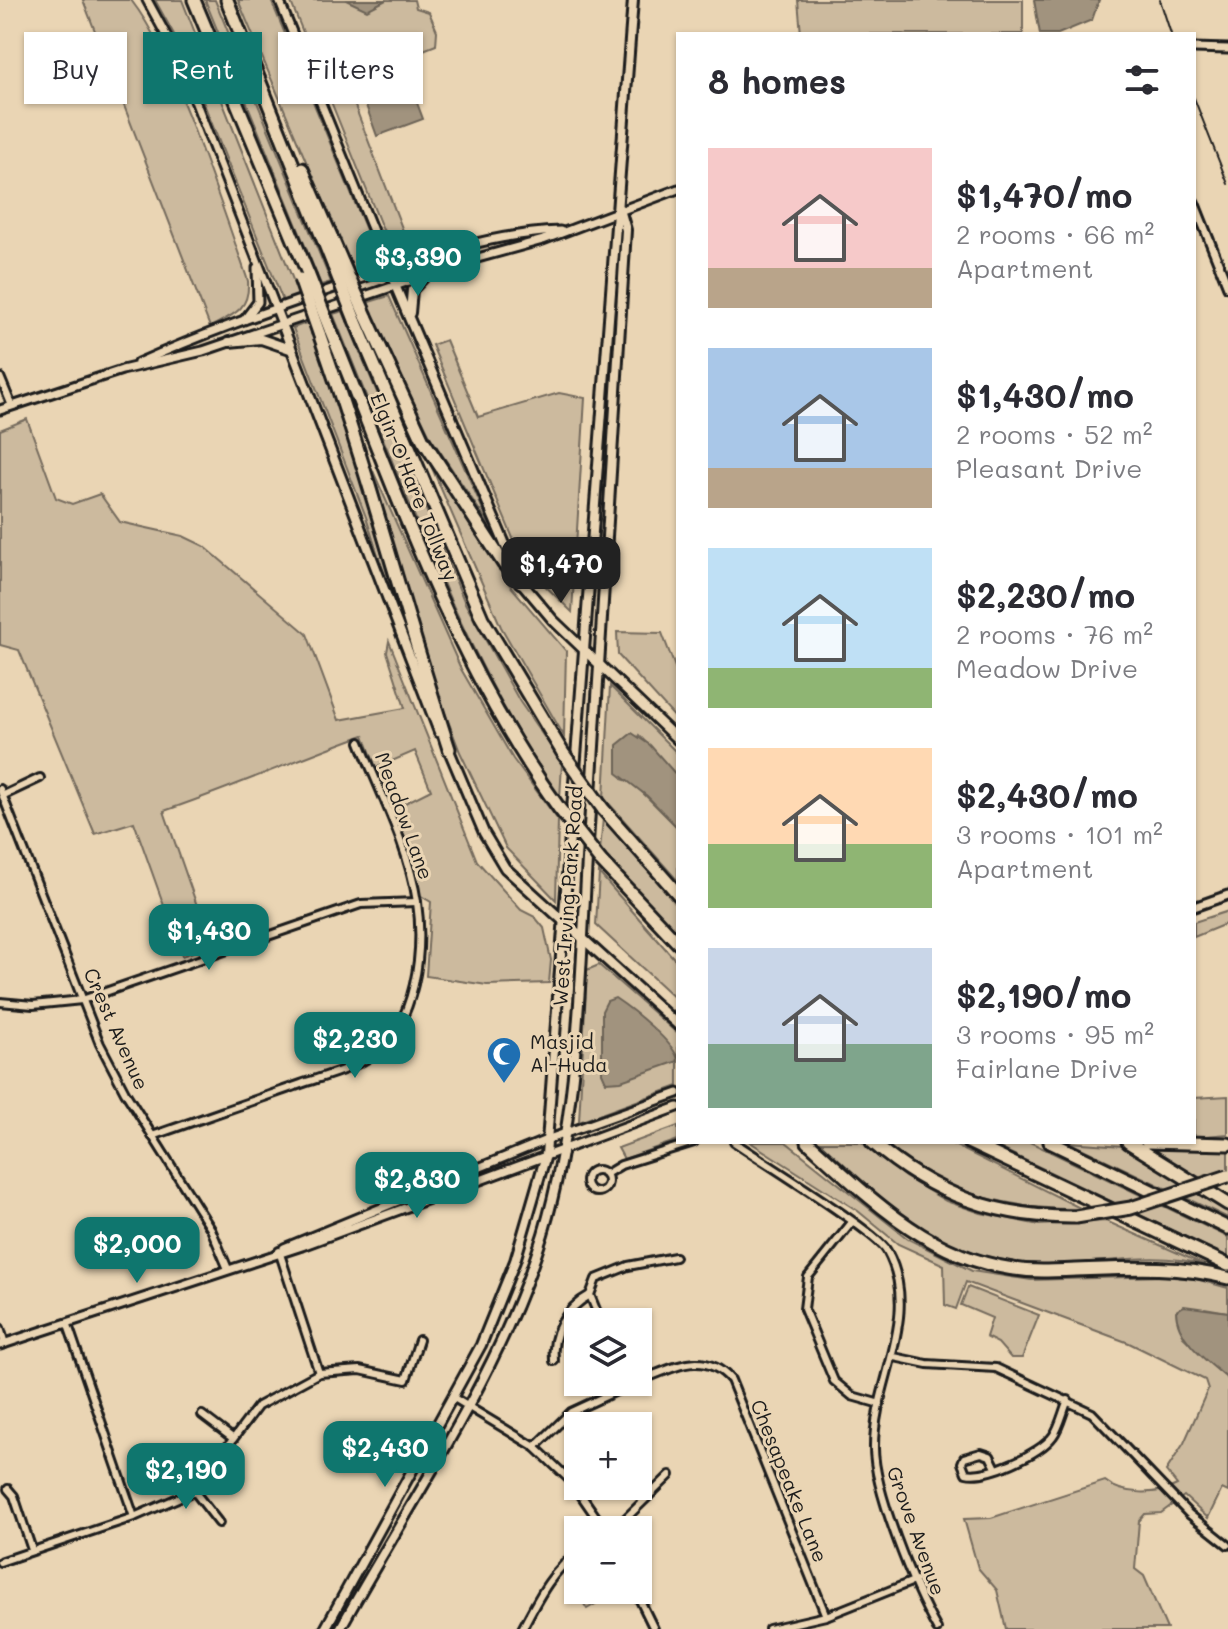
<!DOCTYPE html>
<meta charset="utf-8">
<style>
body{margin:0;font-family:Mali,sans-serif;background:#f2f2f3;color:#2b2b33;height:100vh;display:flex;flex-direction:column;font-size:30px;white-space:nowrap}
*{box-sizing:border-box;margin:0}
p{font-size:26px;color:#7c7c81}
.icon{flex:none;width:44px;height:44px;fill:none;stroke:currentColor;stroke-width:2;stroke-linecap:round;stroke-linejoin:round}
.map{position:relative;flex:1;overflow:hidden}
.sheet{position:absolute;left:676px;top:32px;width:520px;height:1112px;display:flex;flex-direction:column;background:#fff;border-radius:0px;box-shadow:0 2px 6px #0004}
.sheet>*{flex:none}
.guide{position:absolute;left:24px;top:32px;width:532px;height:72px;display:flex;gap:16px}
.tools{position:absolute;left:564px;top:1308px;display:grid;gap:16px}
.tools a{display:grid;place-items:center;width:88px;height:88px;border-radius:0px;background:#fff;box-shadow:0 2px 6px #0004;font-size:40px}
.price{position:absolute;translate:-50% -68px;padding:0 18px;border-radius:16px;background:#0f766e;color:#fff;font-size:26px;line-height:52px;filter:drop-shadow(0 2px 4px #0008)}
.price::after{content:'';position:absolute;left:50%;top:48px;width:24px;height:18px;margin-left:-12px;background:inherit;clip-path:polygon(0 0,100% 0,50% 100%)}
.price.active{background:#222;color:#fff}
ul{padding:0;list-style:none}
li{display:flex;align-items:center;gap:24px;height:200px;padding:0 32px}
li span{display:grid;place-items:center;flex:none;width:224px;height:160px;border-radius:0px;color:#555}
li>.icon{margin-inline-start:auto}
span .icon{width:96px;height:96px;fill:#fffc;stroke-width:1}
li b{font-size:34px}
h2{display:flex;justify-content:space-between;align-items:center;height:96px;padding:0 32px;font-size:34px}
.tag{padding:0 28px;border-radius:0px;background:#fff;box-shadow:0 2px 6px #0004;font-size:28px;line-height:72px}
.tag.active{background:#0f766e;color:#fff}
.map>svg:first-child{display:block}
</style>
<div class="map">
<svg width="1228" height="1629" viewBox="0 0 1228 1629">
<rect width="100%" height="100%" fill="#ead5b4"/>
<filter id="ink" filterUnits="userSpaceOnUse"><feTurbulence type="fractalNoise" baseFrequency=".0125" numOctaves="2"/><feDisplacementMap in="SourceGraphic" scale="16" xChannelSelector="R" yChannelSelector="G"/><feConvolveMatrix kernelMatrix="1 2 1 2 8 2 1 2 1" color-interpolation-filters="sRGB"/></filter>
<g filter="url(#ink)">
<!-- green -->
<g fill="#ccba9e" stroke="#746b5d" stroke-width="2">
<path d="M83 0H131C158 35 172 76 189 117 210 171 229 225 248 281 250 310 233 315 210 327Z"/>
<path d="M155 0H182L299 295 283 301 182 49Z"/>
<path d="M205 0H215L331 282 321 285Z"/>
<path d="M238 0H271L381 266 354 275Z"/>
<path d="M290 0H414L416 8 429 12 437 31 436 45 352 78 348 88 410 249 391 241 382 228Z"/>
<path d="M798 0H1023V34H801Z"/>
<path d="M389 296 490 526 431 438 366 303Z"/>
<path d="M343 311 465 603 520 702 562 763 560 799C459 651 401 479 333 314Z"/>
<path d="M309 322 358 464 403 634 366 517 293 328Z"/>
<path d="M446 340 478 417 559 393 585 398 572 612 534 575 515 543 432 345Z"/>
<path d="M27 419 56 498 72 504 100 494 120 522 183 536 204 546 307 634 339 720 405 708 387 652 389 641 477 861 521 910 535 917 544 928 551 960 549 983 487 985 426 976 431 902 418 894 393 809 431 790 415 751 376 768 364 735C297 759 232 788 164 811L211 946 182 956 134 822 95 834 19 650 0 645V430Z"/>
<path d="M429 461 508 583 566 651 564 736 501 627Z"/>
<path d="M373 471 461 669 513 759 558 820 556 900 506 848 460 752 424 658Z"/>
<path d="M617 632 662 633 678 675V721L618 655Z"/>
<path d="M610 686 678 754V777L639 735 622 779 632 782 678 828V881L604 798Z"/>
<path d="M603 818 678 906V934L600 851Z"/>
<path d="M599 873 678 963V1001L596 925Z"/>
<path d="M1228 911V923L1194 937V922Z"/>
<path d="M599 965 678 1034V1086L579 1122 587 970Z"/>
<path d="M1228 1096V1134L1194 1137V1098Z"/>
<path d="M678 1126V1140L624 1159 618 1148Z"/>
<path d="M750 1142H786L908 1239 972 1271 1031 1280 1162 1276 1196 1279 1228 1288V1312L1205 1308 1183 1337 1228 1379V1492L1222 1489 1208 1518 1184 1496 1161 1513 1145 1514 1139 1521 1135 1569 1144 1576 1167 1629H1006L997 1590 978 1568 964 1519 991 1518 1105 1481C1123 1496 1158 1495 1177 1485L1166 1471 1184 1443 1208 1389 1205 1380 1129 1343 966 1282 956 1309 945 1305 944 1265 898 1244 858 1211Z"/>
<path d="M820 1142H862L905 1177 946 1201 981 1213 1039 1225 1106 1221 1205 1265C1162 1252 1114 1261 1070 1264 955 1271 898 1214 820 1142Z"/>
<path d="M883 1142H948L1082 1209C1009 1210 938 1192 883 1142Z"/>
<path d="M987 1142H1030L1228 1237V1257Z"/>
<path d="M1068 1142 1124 1146 1228 1211V1218Z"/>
<path d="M1149 1149 1228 1150V1171L1201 1179Z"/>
<path d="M968 1287 1039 1315 1022 1358H1011L998 1343 986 1337 992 1318 961 1305Z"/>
<path d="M596 1590H605L609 1596 587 1609 581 1599Z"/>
</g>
<!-- water -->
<g fill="#a1937e" stroke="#6c6357" stroke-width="2">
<path d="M346 0H386L367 10Z"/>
<path d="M1034 0H1099L1092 20 1058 34H1040Z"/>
<path d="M404 68 423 119 377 136 359 86 369 79Z"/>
<path d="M632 733 650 745 678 777V828L647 796 617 773V745Z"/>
<path d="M615 998C630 1008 677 1044 678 1061L621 1081 606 1082 602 1073V1011L607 1001Z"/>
<path d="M1184 1306 1228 1312V1379C1208 1362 1176 1339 1176 1311Z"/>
</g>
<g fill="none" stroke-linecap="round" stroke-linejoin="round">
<!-- minor casing -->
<g stroke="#1c1c1c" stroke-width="12">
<g id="minor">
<path d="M0 377 12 406"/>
<path d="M0 789 100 1044 125 1092 211 1229 228 1269"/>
<path d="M4 795 40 778"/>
<path d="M0 1002 33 1005 82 1000 361 904 417 902"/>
<path d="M152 1136C202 1119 251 1101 301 1084 324 1076 354 1069 374 1054 416 1023 424 951 417 902 409 848 380 793 360 742"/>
<path d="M734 1142C760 1160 877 1232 887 1251 922 1315 874 1381 874 1446 873 1489 915 1590 937 1629"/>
<circle cx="597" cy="1181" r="11"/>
<path d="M606 1174 621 1165 694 1142"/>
<path d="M852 1222 808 1277 804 1309 834 1381 852 1396 880 1404"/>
<path d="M279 1251 319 1373"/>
<path d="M601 1322 590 1295 596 1279 628 1266 675 1257"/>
<path d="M68 1325 134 1517"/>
<path d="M0 1328 5 1344"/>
<path d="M894 1357 927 1364 996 1368 1092 1413 1189 1514 1228 1545"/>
<path d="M554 1361C551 1333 566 1308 590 1295"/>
<path d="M638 1381C672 1369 703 1348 731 1380L826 1616"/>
<path d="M454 1398 535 1447 572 1482 605 1530"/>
<path d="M202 1415 231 1437"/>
<path d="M535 1447 571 1412 636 1382"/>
<path d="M996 1468 990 1456 981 1453 964 1458 962 1463 966 1473C987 1478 1040 1454 1053 1436 1060 1427 1063 1411 1068 1400"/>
<path d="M8 1489 14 1496 32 1550"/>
<path d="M194 1491 219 1523"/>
<path d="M614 1530 670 1475"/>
<path d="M0 1562 134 1517 194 1491 258 1406 319 1373 360 1370 406 1380 419 1340"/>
<path d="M635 1590 654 1629"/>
<path d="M522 1629C536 1603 552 1569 578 1553"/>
<path d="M769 1629 826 1616 916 1580"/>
</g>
</g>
<!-- tertiary casing -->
<g stroke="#1c1c1c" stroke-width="13">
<g id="tertiary">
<path d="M147 0 178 57 282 324"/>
<path d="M279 0 395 285"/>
<path d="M1194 48 1228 49"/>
<path d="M1194 202 1228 287"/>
<path d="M379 236 396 252 419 255"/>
<path d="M245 319 258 302 257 268"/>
<path d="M138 363C202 334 268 311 334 288 406 263 482 234 560 231"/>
<path d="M0 410 122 370 203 351 474 259 543 240 678 189"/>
<path d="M1194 907 1228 895"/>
<path d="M284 1248 549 1139 678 1093"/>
<path d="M0 1345 302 1246 678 1107"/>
</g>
</g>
<!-- secondary casing -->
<g stroke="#1c1c1c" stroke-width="14">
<g id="secondary">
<path d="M395 285 521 582 553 620 678 740"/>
<path d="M410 313 412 290 426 275"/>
<path d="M282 324 439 732"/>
<path d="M229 342 261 339 290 349"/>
<path d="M448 748 484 833 505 868 678 1025"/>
<path d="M325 1629 481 1345 515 1261 546 1155 633 0"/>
<path d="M340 1629C411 1500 500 1375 543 1234 580 1111 580 970 588 843 601 639 614 435 626 230L620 209"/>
</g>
</g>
<!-- motorway casing -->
<g stroke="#1c1c1c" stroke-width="17">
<g id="motorway">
<path d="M194 0 309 276"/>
<path d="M227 0 334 267"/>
<path d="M302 169 343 264"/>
<path d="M366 316 423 440 504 564 521 582"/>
<path d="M355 320 482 618 563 753"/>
<path d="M330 329C397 493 454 663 559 808"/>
<path d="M319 333C368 470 404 611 449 749"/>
<path d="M603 809 678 894"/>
<path d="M600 860 678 943"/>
<path d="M808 1142C878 1206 945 1273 1047 1271 1109 1270 1167 1262 1228 1278"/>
<path d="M872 1142C932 1194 997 1218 1076 1217"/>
<path d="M968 1142 1228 1265"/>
<path d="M1050 1142 1228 1228"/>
<path d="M1128 1142 1228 1204"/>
<path d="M1147 1142 1228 1144"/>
</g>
</g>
<!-- minor -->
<use href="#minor" stroke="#ead5b4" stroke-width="6"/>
<!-- tertiary -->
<use href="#tertiary" stroke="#ead5b4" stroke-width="7"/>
<!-- secondary -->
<use href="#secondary" stroke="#ead5b4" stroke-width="8"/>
<!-- motorway -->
<use href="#motorway" stroke="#ead5b4" stroke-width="11"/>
<!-- rail -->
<g stroke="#1c1c1c" stroke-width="2">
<path d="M1160 0 1171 34"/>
<path d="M1194 98 1228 184"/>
</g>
<!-- motorway-bridge casing -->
<g stroke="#1c1c1c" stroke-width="17" stroke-linecap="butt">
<g id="motorway-bridge">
<path d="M343 264 366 316"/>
<path d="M334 267 355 320"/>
<path d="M309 276 330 329"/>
<path d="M300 279 319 333"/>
<path d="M563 753 603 809"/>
<path d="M559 808 600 860"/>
<path d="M1076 1217 1131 1208 1228 1176"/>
</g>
</g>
<!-- motorway-bridge -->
<use href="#motorway-bridge" stroke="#ead5b4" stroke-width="11"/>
</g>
</g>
<!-- icons -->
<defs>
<g id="mosque-pin" transform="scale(1.8)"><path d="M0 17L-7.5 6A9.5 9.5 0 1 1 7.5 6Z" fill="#1f6fb2" stroke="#ead5b4"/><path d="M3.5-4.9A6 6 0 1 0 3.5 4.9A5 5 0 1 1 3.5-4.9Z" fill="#fff"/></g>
</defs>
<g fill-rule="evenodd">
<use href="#mosque-pin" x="504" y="1054"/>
</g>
<g text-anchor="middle" stroke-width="6" stroke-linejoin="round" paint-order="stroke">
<!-- street labels -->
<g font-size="20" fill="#1c1c1c" stroke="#ead5b4">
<text transform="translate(414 487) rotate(68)" y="7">Elgin-O'Hare Tollway</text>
<text transform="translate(404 816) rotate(70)" y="7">Meadow Lane</text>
<text transform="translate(568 896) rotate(-86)" y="7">West Irving Park Road</text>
<text transform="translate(116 1029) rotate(66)" y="7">Crest Avenue</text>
<text transform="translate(789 1481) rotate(68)" y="7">Chesapeake Lane</text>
<text transform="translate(916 1531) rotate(70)" y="7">Grove Avenue</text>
</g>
<!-- poi labels -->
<g font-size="20" fill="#1c1c1c" stroke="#ead5b4" text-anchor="start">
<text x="530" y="1049">Masjid<tspan x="530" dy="23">Al-Huda</tspan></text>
</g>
</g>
</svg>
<div class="tools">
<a><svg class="icon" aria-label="layers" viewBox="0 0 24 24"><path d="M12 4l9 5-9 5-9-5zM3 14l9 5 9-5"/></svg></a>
<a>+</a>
<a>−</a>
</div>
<b class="price" style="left:418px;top:298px">$3,390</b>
<b class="price active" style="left:561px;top:605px">$1,470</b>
<b class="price" style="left:209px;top:972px">$1,430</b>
<b class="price" style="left:355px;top:1080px">$2,230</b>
<b class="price" style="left:417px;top:1220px">$2,830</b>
<b class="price" style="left:137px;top:1285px">$2,000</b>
<b class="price" style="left:385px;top:1489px">$2,430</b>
<b class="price" style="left:186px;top:1511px">$2,190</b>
<div class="guide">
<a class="tag">Buy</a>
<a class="tag active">Rent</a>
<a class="tag">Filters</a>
</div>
<section class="sheet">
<h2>8 homes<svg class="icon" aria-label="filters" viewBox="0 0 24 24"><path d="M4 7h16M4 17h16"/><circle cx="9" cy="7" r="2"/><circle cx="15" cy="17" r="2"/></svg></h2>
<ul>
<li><span style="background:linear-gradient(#f6c9c9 75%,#b9a48a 0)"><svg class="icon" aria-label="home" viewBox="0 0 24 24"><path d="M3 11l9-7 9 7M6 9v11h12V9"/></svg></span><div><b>$1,470/mo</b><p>2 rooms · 66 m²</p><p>Apartment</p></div></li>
<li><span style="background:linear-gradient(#a9c7e8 75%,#b9a48a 0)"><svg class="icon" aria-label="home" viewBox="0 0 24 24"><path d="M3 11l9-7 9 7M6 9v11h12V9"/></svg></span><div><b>$1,430/mo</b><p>2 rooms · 52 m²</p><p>Pleasant Drive</p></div></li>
<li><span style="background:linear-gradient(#bfe0f5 75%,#8fb573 0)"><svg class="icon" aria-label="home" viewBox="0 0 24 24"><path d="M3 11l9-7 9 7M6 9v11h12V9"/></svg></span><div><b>$2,230/mo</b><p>2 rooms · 76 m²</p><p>Meadow Drive</p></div></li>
<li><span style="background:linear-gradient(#ffd9b3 60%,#8fb573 0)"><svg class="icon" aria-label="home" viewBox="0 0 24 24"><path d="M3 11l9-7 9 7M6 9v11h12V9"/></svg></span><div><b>$2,430/mo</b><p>3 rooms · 101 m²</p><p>Apartment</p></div></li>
<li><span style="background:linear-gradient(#c9d6e8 60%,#7fa58c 0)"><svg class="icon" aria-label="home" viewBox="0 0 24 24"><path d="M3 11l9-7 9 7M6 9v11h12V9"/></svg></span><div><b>$2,190/mo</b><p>3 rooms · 95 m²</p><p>Fairlane Drive</p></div></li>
</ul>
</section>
</div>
